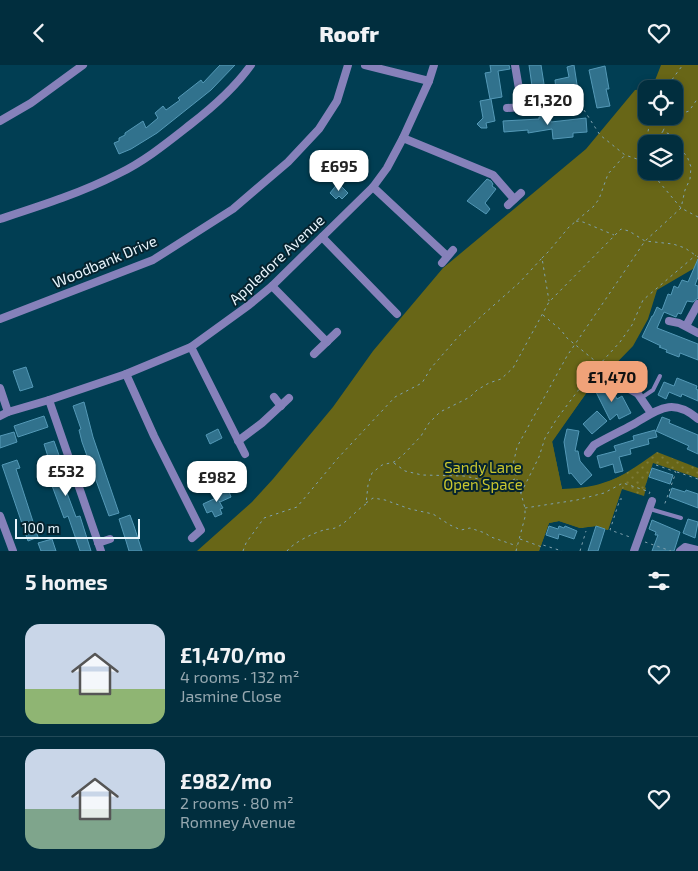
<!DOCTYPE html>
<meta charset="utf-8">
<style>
body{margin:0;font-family:"Exo 2",sans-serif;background:#0b3645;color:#f1f3f6;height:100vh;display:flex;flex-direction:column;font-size:19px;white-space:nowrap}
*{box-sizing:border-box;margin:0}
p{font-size:16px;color:#96a8b0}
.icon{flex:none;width:28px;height:28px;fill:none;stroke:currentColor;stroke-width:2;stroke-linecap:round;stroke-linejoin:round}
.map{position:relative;height:486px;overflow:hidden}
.side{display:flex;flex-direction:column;background:#012e3e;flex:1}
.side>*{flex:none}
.fabs{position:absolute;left:638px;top:15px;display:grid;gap:10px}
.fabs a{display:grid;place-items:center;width:45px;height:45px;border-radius:10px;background:#012e3e;box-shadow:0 2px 8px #0003,0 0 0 1px #234a58;font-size:25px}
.scale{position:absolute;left:15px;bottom:12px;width:125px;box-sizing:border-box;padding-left:5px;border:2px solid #e8f5fc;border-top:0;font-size:14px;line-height:18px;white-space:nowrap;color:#e8f5fc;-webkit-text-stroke:4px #05232f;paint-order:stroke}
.price{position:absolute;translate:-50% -42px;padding:0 11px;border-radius:10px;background:#fff;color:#222;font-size:16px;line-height:32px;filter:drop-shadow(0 1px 2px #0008)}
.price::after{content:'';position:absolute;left:50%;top:30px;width:15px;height:11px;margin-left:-8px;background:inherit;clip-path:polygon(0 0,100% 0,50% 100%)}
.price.current{background:#f0a279;color:#111}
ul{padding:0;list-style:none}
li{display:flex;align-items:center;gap:15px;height:125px;padding:0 25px}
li+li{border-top:1px solid #234a58}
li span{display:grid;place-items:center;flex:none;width:140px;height:100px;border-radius:15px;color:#555}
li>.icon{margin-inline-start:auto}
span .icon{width:60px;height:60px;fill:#fffc;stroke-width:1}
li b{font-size:21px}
h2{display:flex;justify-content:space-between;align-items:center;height:60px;padding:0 25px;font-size:21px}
header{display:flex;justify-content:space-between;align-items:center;height:65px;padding:0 25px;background:#012e3e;font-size:22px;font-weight:800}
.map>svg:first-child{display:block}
</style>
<header><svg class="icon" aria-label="back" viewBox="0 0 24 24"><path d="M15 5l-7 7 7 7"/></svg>Roofr<svg class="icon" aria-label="heart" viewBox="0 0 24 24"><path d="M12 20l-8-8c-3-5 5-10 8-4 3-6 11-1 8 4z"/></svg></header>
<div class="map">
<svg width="698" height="486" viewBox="0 0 698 486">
<defs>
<pattern id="grass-dots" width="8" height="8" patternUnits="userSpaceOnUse" patternTransform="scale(1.25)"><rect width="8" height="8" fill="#686617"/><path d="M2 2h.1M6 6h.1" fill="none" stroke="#7e7c3a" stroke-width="1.8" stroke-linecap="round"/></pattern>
</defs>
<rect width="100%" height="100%" fill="#013e53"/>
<!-- grass -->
<path fill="url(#grass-dots)" d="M598 317 587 327 552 376 562 424C571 424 581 424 590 422 616 417 636 402 657 387L698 403V413L653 398 645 422 646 423 644 431 622 424 608 465 596 461 580 463 559 456 549 458 539 486H517L559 438 519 380Z"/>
<!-- park -->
<path fill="#686617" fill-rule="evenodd" d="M661 0H698V201L657 225 648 254 633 281 598 317 587 327 552 377 562 424C588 423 603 420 627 408L608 465 596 461 580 463 559 456 549 458 539 486H197L252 437 273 414 333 342 373 286 443 203 586 84 635 25 652 23ZM646 24H674V51H646ZM646 79H674V106H646Z"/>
<!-- building -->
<g fill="#31728d" stroke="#5499b7">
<path d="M220 0H235L211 25 157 68 131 84 119 89 114 78 119 76V73L125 70V68L143 56 146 63 158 53 155 48 163 41 166 45 180 35 178 33 201 15 203 18Z"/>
<path d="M490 0H509L510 4 498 6 502 32 490 34 485 8 491 7Z"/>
<path d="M529 0H541L544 19 532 21Z"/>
<path d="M574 0 578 26 572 27 571 24 556 26 555 15 569 12 567 2Z"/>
<path d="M605 1 609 24H606L610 41 597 43 589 5Z"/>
<path d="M491 34 495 56 486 58 487 63H481L477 59 483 53 480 36Z"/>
<path d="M550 50 551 57 586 53 587 67 573 68V72L553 74 552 64 528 68V65L504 67 503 56 539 54V52Z"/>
<path d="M487 114 491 116 493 119 492 121 496 124 485 138 490 144 486 149 467 136Z"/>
<path d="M338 118 348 128 342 134 339 131 336 134 330 128Z"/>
<path d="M698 194V212L695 220 698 221V233L693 237 687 236 681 249 678 248 676 252 664 247 657 263 698 279V295L680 288 679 292 666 287 667 285 659 282 661 281 642 272 652 251H653L657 242 662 245 668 229 671 230 674 221 678 223 682 215 688 217Z"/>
<path d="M26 302 33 322 20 326 13 306Z"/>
<path d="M628 304 631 306 632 304 646 310 635 321 628 314 625 318 620 313Z"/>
<path d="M677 313 697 321 696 324 698 325V336L682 329 681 332 669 327 666 334 658 330 664 317 674 321Z"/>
<path d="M609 318 617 334 622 331 631 348 619 354 617 349 610 355 595 325Z"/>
<path d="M84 337 93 372 119 448 109 451 82 377 79 365 81 364 73 341Z"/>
<path d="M597 346 607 356 592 369 583 359Z"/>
<path d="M44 351 48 362 18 372 14 361Z"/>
<path d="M662 352 670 355 669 358 698 370V389L687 384 689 381 656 366Z"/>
<path d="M218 364 222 373 210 379 206 370Z"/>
<path d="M567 364 579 366 575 386H578L580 396 592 410 581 420 571 408 569 409 564 377Z"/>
<path d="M655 365 657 372 648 374 649 379 630 384 631 389 619 392 623 406 615 408 613 399 600 403 597 391 616 386 614 381 634 375 633 371Z"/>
<path d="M14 367 17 377 0 383V371Z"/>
<path d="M54 376 66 410 61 412 76 452 80 451 91 486H80L68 451 64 453 51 418 56 417 44 379Z"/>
<path d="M17 395 20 403 16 404 38 472 28 476 2 400Z"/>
<path d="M652 403 673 410 670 419 649 412Z"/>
<path d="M672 423 685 427 686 425 698 429V443L669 432Z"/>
<path d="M228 424 231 432 220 437 219 436 223 443 220 444 222 449 215 452 212 446 207 448 203 439 218 432 216 430Z"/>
<path d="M130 450 134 461 142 486H129L126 476 119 454Z"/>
<path d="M688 454 698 457 695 473 683 468Z"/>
<path d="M652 455 680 467 674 486H652L658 470H655L656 467 649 464Z"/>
<path d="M549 461 558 464 559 461 564 463 565 461 577 466 574 474 559 469 558 474 546 470Z"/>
<path d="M596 461 605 464 598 486H588Z"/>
<path d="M52 474 56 486H41L38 478Z"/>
</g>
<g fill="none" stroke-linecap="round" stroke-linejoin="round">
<!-- path -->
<g stroke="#80a2b0" stroke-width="1" stroke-dasharray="2.5 4" stroke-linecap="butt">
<path d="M663 24C671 18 676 8 683 0"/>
<path d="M584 45 600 70 625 90 640 95 646 102"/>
<path d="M663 66 669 53 689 46 698 33"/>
<path d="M649 79 647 72 651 51"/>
<path d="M655 79 663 66 669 69 673 78"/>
<path d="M641 94 646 89"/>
<path d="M650 106 681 143 698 152"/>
<path d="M576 156 583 157 614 170"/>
<path d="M542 193 549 186 569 162 594 141 599 134 608 109 625 90"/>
<path d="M543 250 561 265 567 273 621 317"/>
<path d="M394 398 405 406 422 410 464 411 504 419 515 414"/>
<path d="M656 400 676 407 664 441"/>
<path d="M677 407 698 414"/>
<path d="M521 428 539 392 545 373 556 355 589 311 620 277 632 260 643 235 696 190"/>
<path d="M622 434H620L610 465 630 472"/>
<path d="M366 438 373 433 385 435 410 444 433 449 450 460 461 465 470 463 485 468 491 472 517 481"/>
<path d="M525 443 577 435 604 428 623 418 650 427 649 429"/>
<path d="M520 474 542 482 543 480 562 486"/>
<path d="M645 477 671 486"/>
<path d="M243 486 246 478 264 453 297 442 338 393 395 332 422 318 431 303 458 272 520 217 542 193 549 236"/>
<path d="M287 486C293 478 313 468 324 465 327 464 332 464 335 463 346 459 356 445 366 439L368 420 372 408 382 400 394 397 403 390 421 371 429 358 440 347 470 332 477 325 489 318 501 314 513 303 549 237 621 164 629 166 645 176 673 179 685 183 698 192"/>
<path d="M516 486 525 452V443L513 400 517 382 567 291 620 213 645 176 681 143 685 125 690 114 691 102 687 91 674 79"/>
<path d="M580 486 586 466"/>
</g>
<!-- lane -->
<g stroke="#8681ba" stroke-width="4">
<path d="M623 323 638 331"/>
<path d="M641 333 653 325 660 311"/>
<path d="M650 444 681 453"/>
</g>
<!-- street -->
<g stroke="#8681ba" stroke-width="8">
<path d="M365 0 429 16"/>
<path d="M515 0 522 42"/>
<path d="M507 43 578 39"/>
<path d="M0 56 31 38 83 0"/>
<path d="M403 73 493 110 514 134"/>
<path d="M373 122 447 191"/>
<path d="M508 140 521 128"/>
<path d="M0 154C40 141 81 128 118 109 145 96 168 77 191 59 213 42 234 24 251 0"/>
<path d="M322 172 397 249"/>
<path d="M442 198 453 185"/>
<path d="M272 221 327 277"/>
<path d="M0 254 153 195 233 144 288 97 319 64 337 36 348 0"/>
<path d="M669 256 679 258 698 268"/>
<path d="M686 261 698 239"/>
<path d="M191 282 245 389"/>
<path d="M314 289 337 267"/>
<path d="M126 309 154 371 201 465 192 473"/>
<path d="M0 323 8 347 0 351"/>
<path d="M638 329 651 348"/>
<path d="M274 332 281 341"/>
<path d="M49 335 101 486"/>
<path d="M8 347 49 335 126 309 191 282 249 240 272 221 373 122 387 103 403 73 429 16 434 0"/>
<path d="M238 376 262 358 289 333"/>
<path d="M588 388 594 380C606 373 619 367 632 360 657 346 671 331 698 354"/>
<path d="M0 451 13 486"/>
<path d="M98 478 110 474"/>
<path d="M634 486 652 436"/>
<path d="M680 486 685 482 698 485"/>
</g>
</g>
<g text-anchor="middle" stroke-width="4" stroke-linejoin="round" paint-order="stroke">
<!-- street labels -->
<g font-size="15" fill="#e8f5fc" stroke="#05232f">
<text transform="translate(277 195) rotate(-43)" y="5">Appledore Avenue</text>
<text transform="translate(105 197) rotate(-23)" y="5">Woodbank Drive</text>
</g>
<!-- park labels -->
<g font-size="15" fill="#c9c62f" stroke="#05232f">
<text x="483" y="408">Sandy Lane<tspan x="483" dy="17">Open Space</tspan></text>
</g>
</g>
</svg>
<div class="fabs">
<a><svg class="icon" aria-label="locate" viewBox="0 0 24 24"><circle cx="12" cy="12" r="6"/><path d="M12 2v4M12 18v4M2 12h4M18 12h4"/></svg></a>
<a><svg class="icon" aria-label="layers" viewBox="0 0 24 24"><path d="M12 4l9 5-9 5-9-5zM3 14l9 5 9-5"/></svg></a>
</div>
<div class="scale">100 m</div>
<b class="price" style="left:548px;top:61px">£1,320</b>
<b class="price" style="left:339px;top:127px">£695</b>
<b class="price current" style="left:612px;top:338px">£1,470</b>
<b class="price" style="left:66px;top:432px">£532</b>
<b class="price" style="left:217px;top:438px">£982</b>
</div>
<section class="side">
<h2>5 homes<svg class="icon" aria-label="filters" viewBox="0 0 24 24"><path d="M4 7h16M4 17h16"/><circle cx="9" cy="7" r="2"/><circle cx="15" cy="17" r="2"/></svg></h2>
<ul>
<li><span style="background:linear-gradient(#c9d6e8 65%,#8fb573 0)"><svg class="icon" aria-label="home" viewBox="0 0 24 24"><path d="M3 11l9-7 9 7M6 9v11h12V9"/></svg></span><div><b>£1,470/mo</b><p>4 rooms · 132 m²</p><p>Jasmine Close</p></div><svg class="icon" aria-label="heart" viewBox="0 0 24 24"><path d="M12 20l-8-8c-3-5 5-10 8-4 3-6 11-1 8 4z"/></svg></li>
<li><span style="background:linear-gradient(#c9d6e8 60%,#7fa58c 0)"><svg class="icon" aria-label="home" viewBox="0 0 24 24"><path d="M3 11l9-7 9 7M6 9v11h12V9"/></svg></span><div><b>£982/mo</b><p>2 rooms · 80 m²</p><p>Romney Avenue</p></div><svg class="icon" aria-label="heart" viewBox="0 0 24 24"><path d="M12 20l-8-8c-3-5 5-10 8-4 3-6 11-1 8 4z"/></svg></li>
</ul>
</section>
